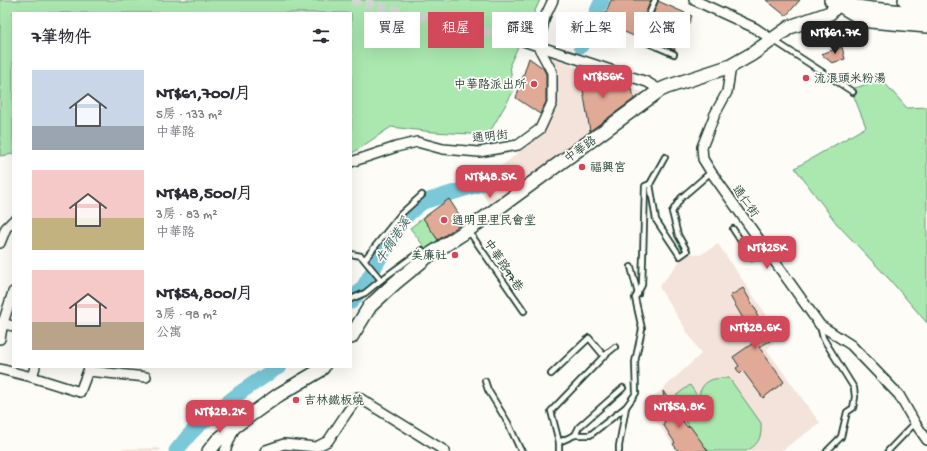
<!DOCTYPE html>
<html lang="zh-TW">
<meta charset="utf-8">
<style>
body{margin:0;font-family:"Gochi Hand","LXGW WenKai TC",sans-serif;background:#f7f7f7;color:#2b2b33;height:100vh;display:flex;flex-direction:column;font-size:15px;white-space:nowrap}
*{box-sizing:border-box;margin:0}
p{font-size:13px;color:#7c7c81}
.icon{flex:none;width:22px;height:22px;fill:none;stroke:currentColor;stroke-width:2;stroke-linecap:round;stroke-linejoin:round}
.map{position:relative;flex:1;overflow:hidden}
.side{position:absolute;left:12px;top:12px;width:340px;height:356px;display:flex;flex-direction:column;background:#fff;border-radius:0px;box-shadow:0 4px 16px #0002}
.side>*{flex:none}
.top-card{position:absolute;left:364px;top:12px;width:380px;height:36px;display:flex;gap:8px}
.price{position:absolute;translate:-50% -34px;padding:0 9px;border-radius:8px;background:#d1495b;color:#fff;font-size:13px;line-height:26px;filter:drop-shadow(0 1px 2px #0008)}
.price::after{content:'';position:absolute;left:50%;top:24px;width:12px;height:9px;margin-left:-6px;background:inherit;clip-path:polygon(0 0,100% 0,50% 100%)}
.price.active{background:#222;color:#fff}
ul{padding:0;list-style:none}
li{display:flex;align-items:center;gap:12px;height:100px;padding:0 20px}
li span{display:grid;place-items:center;flex:none;width:112px;height:80px;border-radius:0px;color:#555}
li>.icon{margin-inline-start:auto}
span .icon{width:48px;height:48px;fill:#fffc;stroke-width:1}
li b{font-size:17px}
h2{display:flex;justify-content:space-between;align-items:center;height:48px;padding:0 20px;font-size:17px}
.pill{padding:0 14px;border-radius:0px;background:#fff;box-shadow:0 4px 16px #0002;font-size:14px;line-height:36px}
.pill.active{background:#d1495b;color:#fff}
.map>svg:first-child{display:block}
</style>
<div class="map">
<svg width="927" height="451" viewBox="0 0 927 451">
<rect width="100%" height="100%" fill="#fdfcf7"/>
<filter id="ink" filterUnits="userSpaceOnUse"><feTurbulence type="fractalNoise" baseFrequency=".025" numOctaves="2"/><feDisplacementMap in="SourceGraphic" scale="8" xChannelSelector="R" yChannelSelector="G"/><feConvolveMatrix kernelMatrix="1 2 1 2 8 2 1 2 1" color-interpolation-filters="sRGB"/></filter>
<g filter="url(#ink)">
<!-- built -->
<g fill="#f4e3da">
<path d="M545 54 609 80 650 95 489 204 477 186 545 131 556 104Z"/>
<path d="M718 244 780 335 767 350 820 423 781 451H677L645 405 701 354 659 287 687 252 700 255Z"/>
<path d="M159 448 161 451H120L122 449Z"/>
</g>
<!-- green -->
<g fill="#aae8af" stroke="#649272">
<path d="M0 0H540L510 64 513 92 488 135 433 132 391 127 351 154V13H13V154L0 156Z"/>
<path d="M882 80 907 108 927 107V323L890 280 837 224 795 168 866 127 851 89Z"/>
<path d="M423 218 438 240 426 249 410 228Z"/>
<path d="M723 378H729L761 423C762 436 759 445 746 451H707L670 400 690 385 698 397C703 382 708 379 723 378Z"/>
</g>
<g fill="none" stroke-linecap="round" stroke-linejoin="round">
<!-- river -->
<g stroke="#7ac8d8" stroke-width="15">
<path d="M581 46 602 0"/>
<path d="M351 302 364 286 401 221 413 210 423 202 493 180"/>
<path d="M176 451 189 435 199 425 241 392 275 369 279 367"/>
</g>
</g>
<!-- building -->
<g fill="#e0aa96" stroke="#1f3d34">
<path d="M611 0H651L636 37 602 22Z"/>
<path d="M766 0H800L786 16Z"/>
<path d="M658 1 692 16 684 35 681 33 674 50 644 37Z"/>
<path d="M842 47 845 59 832 63 821 54Z"/>
<path d="M529 58 543 68 546 74V102L540 114 516 98Z"/>
<path d="M580 73 632 89 634 99 590 131Z"/>
<path d="M449 199 464 222 438 240 423 218Z"/>
<path d="M743 288 757 312 756 313 770 341 759 347 784 382 763 398 743 371 740 374 736 368 739 366 733 357 756 341 730 296Z"/>
<path d="M663 391 687 427 690 426 708 451H678L673 444 675 443 663 424 665 421 658 412 661 409 658 404 664 401Z"/>
</g>
<g fill="none" stroke-linecap="round" stroke-linejoin="round">
<!-- street-tunnel -->
<path stroke="#d1d6d0" stroke-width="9" stroke-dasharray="9 4.5" stroke-linecap="butt" d="M352 0 520 40"/>
<!-- lane casing -->
<g stroke="#1f3d34" stroke-width="8">
<g id="lane">
<path d="M655 0 639 39 674 54"/>
<path d="M773 40 853 92"/>
<path d="M665 157 650 184 656 220 680 256 687 251 678 235 672 212 681 198 711 172"/>
<path d="M733 229 752 258 766 249"/>
<path d="M468 230 524 311"/>
<path d="M351 254 361 256 381 280 422 250 427 255"/>
<path d="M365 259 401 214 422 195"/>
<path d="M631 267 638 294"/>
<path d="M351 299 365 293 381 280"/>
<path d="M820 326 823 338 854 388 855 397 853 408 847 412 841 437 827 451"/>
<path d="M551 374 589 338 604 356"/>
<path d="M485 381 488 390 508 423 520 449 522 451"/>
<path d="M575 435H590L626 407"/>
<path d="M559 442 575 435 579 427 623 388"/>
<path d="M559 451V442L551 411 604 356 615 347"/>
<path d="M619 451V446L626 407 636 393 635 362 642 329 635 298 642 285 643 257 645 186 650 184"/>
<path d="M888 451 915 423"/>
</g>
</g>
<!-- street casing -->
<g stroke="#1f3d34" stroke-width="12">
<g id="street">
<path d="M694 0 755 28 771 39"/>
<path d="M520 40 647 82 660 90"/>
<path d="M538 46 545 17 553 0"/>
<path d="M731 66 727 92 715 114 702 147 703 159 711 172 820 325 851 345 899 395 915 423 927 440"/>
<path d="M351 162 396 147 417 142 443 149 479 152 518 145 540 129 552 103V72L538 46"/>
<path d="M0 243 6 228 13 221"/>
<path d="M0 323 13 326"/>
<path d="M0 339 3 323 13 292"/>
<path d="M0 369 32 377 80 392 88 371 146 377"/>
<path d="M32 377 35 367"/>
<path d="M225 451 234 429"/>
<path d="M265 451 266 450 284 444 316 447 328 441 346 414 358 397 445 451"/>
</g>
</g>
<!-- secondary casing -->
<g stroke="#1f3d34" stroke-width="16">
<g id="secondary">
<path d="M831 0 856 15 870 21 927 26"/>
<path d="M905 0 927 2"/>
<path d="M843 5 871 9 927 14"/>
<path d="M351 337 370 306 395 283 428 256 468 230 660 90 667 87 731 66 752 54 790 27 830 13 838 4"/>
<path d="M209 451 217 441 235 426 280 394 319 371 323 367"/>
</g>
</g>
<!-- lane -->
<use href="#lane" stroke="#fdfcf7" stroke-width="4.5"/>
<!-- street -->
<use href="#street" stroke="#fdfcf7" stroke-width="9"/>
<!-- secondary -->
<use href="#secondary" stroke="#fdfcf7" stroke-width="13"/>
</g>
</g>
<!-- markers -->
<g fill="#d1495b" stroke="#fdfcf7" stroke-width="1.5">
<circle cx="806" cy="78" r="4"/>
<circle cx="534" cy="84" r="4"/>
<circle cx="582" cy="167" r="4"/>
<circle cx="444" cy="220" r="4"/>
<circle cx="455" cy="255" r="4"/>
<circle cx="296" cy="400" r="4"/>
</g>
<g text-anchor="middle" stroke-width="3.5" stroke-linejoin="round" paint-order="stroke">
<!-- poi labels -->
<g font-size="12" fill="#1f3d34" stroke="#fdfcf7" text-anchor="start">
<text x="814" y="82">流浪頭米粉湯</text>
<text x="526" y="88" text-anchor="end">中華路派出所</text>
<text x="590" y="171">福興宮</text>
<text x="452" y="224">通明里里民會堂</text>
<text x="447" y="259" text-anchor="end">美廉社</text>
<text x="304" y="404">吉林鐵板燒</text>
</g>
<!-- street labels -->
<g font-size="12" fill="#1f3d34" stroke="#fdfcf7">
<text transform="translate(490 136) rotate(-6)" y="4">通明街</text>
<text transform="translate(580 149) rotate(-36)" y="4">中華路</text>
<text transform="translate(746 201) rotate(54)" y="4">通仁街</text>
<text transform="translate(504 265) rotate(56)" y="4">中華路97巷</text>
</g>
<!-- water labels -->
<g font-size="13" font-style="italic" fill="#36605d" stroke="#fdfcf7">
<text transform="translate(392 240) rotate(-57)" y="5">牛稠港溪</text>
</g>
</g>
</svg>
<b class="price active" style="left:835px;top:55px">NT$61.7K</b>
<b class="price" style="left:603px;top:99px">NT$56K</b>
<b class="price" style="left:490px;top:199px">NT$48.5K</b>
<b class="price" style="left:767px;top:270px">NT$25K</b>
<b class="price" style="left:755px;top:350px">NT$28.6K</b>
<b class="price" style="left:679px;top:429px">NT$54.8K</b>
<b class="price" style="left:220px;top:434px">NT$28.2K</b>
<div class="top-card">
<a class="pill">買屋</a>
<a class="pill active">租屋</a>
<a class="pill">篩選</a>
<a class="pill">新上架</a>
<a class="pill">公寓</a>
</div>
<section class="side">
<h2>7筆物件<svg class="icon" aria-label="filters" viewBox="0 0 24 24"><path d="M4 7h16M4 17h16"/><circle cx="9" cy="7" r="2"/><circle cx="15" cy="17" r="2"/></svg></h2>
<ul>
<li><span style="background:linear-gradient(#c9d6e8 70%,#9aa5b1 0)"><svg class="icon" aria-label="home" viewBox="0 0 24 24"><path d="M3 11l9-7 9 7M6 9v11h12V9"/></svg></span><div><b>NT$61,700/月</b><p>5房 · 133 m²</p><p>中華路</p></div></li>
<li><span style="background:linear-gradient(#f6c9c9 60%,#c2b280 0)"><svg class="icon" aria-label="home" viewBox="0 0 24 24"><path d="M3 11l9-7 9 7M6 9v11h12V9"/></svg></span><div><b>NT$48,500/月</b><p>3房 · 83 m²</p><p>中華路</p></div></li>
<li><span style="background:linear-gradient(#f6c9c9 65%,#b9a48a 0)"><svg class="icon" aria-label="home" viewBox="0 0 24 24"><path d="M3 11l9-7 9 7M6 9v11h12V9"/></svg></span><div><b>NT$54,800/月</b><p>3房 · 98 m²</p><p>公寓</p></div></li>
</ul>
</section>
</div>
